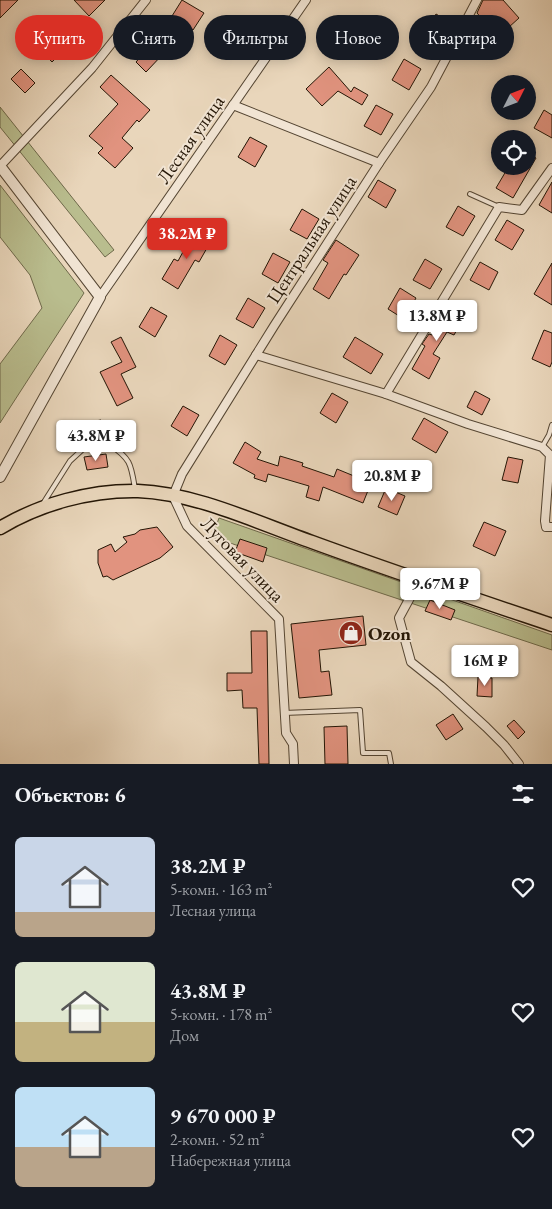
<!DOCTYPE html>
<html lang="ru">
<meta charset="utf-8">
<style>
body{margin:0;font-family:"EB Garamond",serif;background:#20242c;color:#f1f3f6;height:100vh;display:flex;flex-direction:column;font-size:19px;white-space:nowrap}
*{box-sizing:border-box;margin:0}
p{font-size:16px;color:#9ea1a6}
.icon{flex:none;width:28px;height:28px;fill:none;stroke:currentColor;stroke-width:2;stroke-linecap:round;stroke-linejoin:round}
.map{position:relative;height:764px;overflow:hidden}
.side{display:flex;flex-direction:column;background:#171b24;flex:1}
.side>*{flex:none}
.hud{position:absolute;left:15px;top:15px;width:522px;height:45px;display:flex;gap:10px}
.needle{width:32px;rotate:48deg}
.tools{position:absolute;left:491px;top:75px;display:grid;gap:10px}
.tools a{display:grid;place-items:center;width:45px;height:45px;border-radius:50%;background:#171b24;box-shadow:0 2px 12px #0003;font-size:25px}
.price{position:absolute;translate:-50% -42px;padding:0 11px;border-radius:5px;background:#fff;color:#222;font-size:16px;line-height:32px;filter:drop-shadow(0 1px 2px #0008)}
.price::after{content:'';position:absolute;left:50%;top:30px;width:15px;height:11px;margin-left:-8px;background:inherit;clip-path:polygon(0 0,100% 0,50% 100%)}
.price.on{background:#d93025;color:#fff}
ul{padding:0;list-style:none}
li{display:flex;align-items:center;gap:15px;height:125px;padding:0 15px}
li span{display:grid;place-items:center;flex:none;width:140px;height:100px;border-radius:8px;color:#555}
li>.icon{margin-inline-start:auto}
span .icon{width:60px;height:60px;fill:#fffc;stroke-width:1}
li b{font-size:21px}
h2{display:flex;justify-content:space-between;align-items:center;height:60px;padding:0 15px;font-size:21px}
.pill{padding:0 18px;border-radius:22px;background:#171b24;box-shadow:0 2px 12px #0003;font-size:18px;line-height:45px}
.pill.on{background:#d93025;color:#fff}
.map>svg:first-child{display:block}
</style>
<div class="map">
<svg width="552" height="764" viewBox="0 0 552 764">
<rect width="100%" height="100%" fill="#e9d6bb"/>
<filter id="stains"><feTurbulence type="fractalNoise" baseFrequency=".004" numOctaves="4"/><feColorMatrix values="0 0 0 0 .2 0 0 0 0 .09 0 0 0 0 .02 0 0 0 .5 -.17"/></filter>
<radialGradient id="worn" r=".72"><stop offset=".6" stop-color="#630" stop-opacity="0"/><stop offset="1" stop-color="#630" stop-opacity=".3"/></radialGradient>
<!-- green -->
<g fill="#b9bd8e" stroke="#6e694a">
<path d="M0 107 114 250 105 257 0 127Z"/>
<path d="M0 185 84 293 0 423V364L42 308 30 275 0 237Z"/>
<path d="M219 518 552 635V650L212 537Z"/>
</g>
<!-- building -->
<g fill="#e1937f" stroke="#231505">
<path d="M0 0H18L0 18Z"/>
<path d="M74 0H105L89 16Z"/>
<path d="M182 0 204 13 193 30 172 16Z"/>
<path d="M483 0H503L519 18 498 37 477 13Z"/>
<path d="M436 14 451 23 446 31 431 22Z"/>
<path d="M73 19 85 32 71 44 59 31Z"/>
<path d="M46 37 61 53 52 62 37 46Z"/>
<path d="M153 43 164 53 146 72 136 62Z"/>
<path d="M404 59 421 69 409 90 392 80Z"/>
<path d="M329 67 351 92 354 87 368 95 362 105 338 91 322 106 306 89Z"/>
<path d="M21 69 35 83 25 93 11 79Z"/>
<path d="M111 75 150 110 139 122 137 120 122 138 133 148 115 168 98 153 103 148 89 136 118 104 100 87Z"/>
<path d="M376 105 393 114 381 135 364 126Z"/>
<path d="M544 110 552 115V138L534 128Z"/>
<path d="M250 137 267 146 255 167 238 157Z"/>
<path d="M528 153 536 158 513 198 496 188 509 166H528Z"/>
<path d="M378 180 396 190 386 208 368 197Z"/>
<path d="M552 182V213L539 205Z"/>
<path d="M458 206 475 216 463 236 446 227Z"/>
<path d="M302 209 319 219 307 239 290 230Z"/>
<path d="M507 220 524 230 512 250 495 240Z"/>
<path d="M194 232 211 241 199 262 195 260 178 289 162 279 174 259 178 261Z"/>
<path d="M336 240 359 255 346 275 344 274 329 299 313 289 328 263 323 260Z"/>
<path d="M273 253 290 262 278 283 262 274Z"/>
<path d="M425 259 442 269 430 289 413 280Z"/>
<path d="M480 262 498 272 489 290 470 280Z"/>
<path d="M552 263V305L534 294Z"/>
<path d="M400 288 416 298 404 319 388 309Z"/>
<path d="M248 298 265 308 253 328 236 319Z"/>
<path d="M449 305 465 315 454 335 447 332 433 354 440 358 429 379 412 369 425 346 422 344 429 334 432 335Z"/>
<path d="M151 307 167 316 155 337 139 327Z"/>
<path d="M544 330 552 333V362L550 367 532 359Z"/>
<path d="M220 335 237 345 225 365 209 356Z"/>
<path d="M121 337 136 367 121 374 133 398 117 406 100 372 122 362 111 342Z"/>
<path d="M355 337 383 354 371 374 343 357Z"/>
<path d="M475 391 490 399 482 415 467 407Z"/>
<path d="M332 393 348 402 336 423 320 413Z"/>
<path d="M183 406 199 415 187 436 171 426Z"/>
<path d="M424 418 448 432 436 453 412 439Z"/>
<path d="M101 420 104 439 80 443 78 424Z"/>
<path d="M245 442 261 452 257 459 278 466 280 456 303 463 302 466 334 477 337 469 371 483 363 503 323 487 319 501 306 497 309 486 268 474 266 482 254 478 255 475 233 463Z"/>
<path d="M106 454 108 467 87 470 84 457Z"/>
<path d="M508 457 523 460 518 483 502 480Z"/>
<path d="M386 488 405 496 397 515 378 507Z"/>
<path d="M484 522 506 531 495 556 473 546Z"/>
<path d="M157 527 173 547 160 558 113 580 107 576 103 577 98 563V550L111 544 115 552 127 542 123 537 135 534 140 530Z"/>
<path d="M240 539 267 548 263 562 235 552Z"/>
<path d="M430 600 455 610 451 620 425 611Z"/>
<path d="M363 616 366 645 319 650 321 672 329 671 332 695 299 698 291 624Z"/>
<path d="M251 631H267L269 764H259L257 708H243L242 690 227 691V673H252Z"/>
<path d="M478 677 492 678V697L477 696Z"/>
<path d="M453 714 463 729 446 740 436 725Z"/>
<path d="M514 720 525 732 518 739 507 726Z"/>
<path d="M347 726 348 764H325L324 727Z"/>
</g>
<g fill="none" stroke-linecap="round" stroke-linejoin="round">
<!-- service casing -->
<g stroke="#544532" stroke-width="6">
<g id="service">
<path d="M470 194 499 207"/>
<path d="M542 447 549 435 552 425"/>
<path d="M44 502 70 461 83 449 109 444C131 459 131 464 135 489"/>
<path d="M284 713 360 710 363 753H389L391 764"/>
</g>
</g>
<!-- minor casing -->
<g stroke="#544532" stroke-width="10">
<g id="minor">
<path d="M233 105 379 163"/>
<path d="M0 166 92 68 146 0"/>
<path d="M100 297 306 0"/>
<path d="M256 355 386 394 468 424 542 447 550 455 545 521 546 527H552"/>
<path d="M386 394 499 207 522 210 552 168"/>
<path d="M419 581 399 618 411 662 441 686 486 727 504 745 519 764"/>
<path d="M294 764 293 744 286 733 279 619 187 526 173 496 182 474 274 326 379 163 431 87 477 0"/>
</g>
</g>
<!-- tertiary casing -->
<g stroke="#544532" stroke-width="12">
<path id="tertiary" d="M0 166 100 297 0 477"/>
</g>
<!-- primary casing -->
<g stroke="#231505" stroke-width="15">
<path id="primary" d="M0 528C40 504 90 490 138 491 195 493 258 523 312 542 391 571 472 598 552 625"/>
</g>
<!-- service -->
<use href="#service" stroke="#f1e4d3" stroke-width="4"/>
<!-- minor -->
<use href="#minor" stroke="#f1e4d3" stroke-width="8"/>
<!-- tertiary -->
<use href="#tertiary" stroke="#f1e4d3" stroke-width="10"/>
<!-- primary -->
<use href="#primary" stroke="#e9d6bb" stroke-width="12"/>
</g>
<!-- icons -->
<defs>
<g id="shop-disc" transform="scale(1.25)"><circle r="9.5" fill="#8f2418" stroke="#f1e4d3"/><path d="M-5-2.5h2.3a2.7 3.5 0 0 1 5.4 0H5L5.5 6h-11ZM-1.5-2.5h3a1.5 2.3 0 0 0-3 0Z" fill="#fff"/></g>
</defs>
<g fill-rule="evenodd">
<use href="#shop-disc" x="351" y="633"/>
</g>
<g text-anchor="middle" stroke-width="4" stroke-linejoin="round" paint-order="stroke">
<!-- street labels -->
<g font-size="19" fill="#231505" stroke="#f1e4d3">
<text transform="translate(190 139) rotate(-55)" y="7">Лесная улица</text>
<text transform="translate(311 239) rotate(-57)" y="7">Центральная улица</text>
<text transform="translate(243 559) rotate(46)" y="7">Луговая улица</text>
</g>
<!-- poi labels -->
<g font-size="19" font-weight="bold" fill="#231505" stroke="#f1e4d3" text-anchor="start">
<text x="368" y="640">Ozon</text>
</g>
</g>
<rect width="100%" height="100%" filter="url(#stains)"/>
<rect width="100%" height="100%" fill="url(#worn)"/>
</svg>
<div class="tools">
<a><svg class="needle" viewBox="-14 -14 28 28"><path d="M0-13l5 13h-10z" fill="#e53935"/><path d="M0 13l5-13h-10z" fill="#9ea1a6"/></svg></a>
<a><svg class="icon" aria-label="locate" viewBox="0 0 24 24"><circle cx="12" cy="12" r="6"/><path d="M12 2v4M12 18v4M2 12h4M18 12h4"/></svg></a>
</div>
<b class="price on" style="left:187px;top:260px">38.2M ₽</b>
<b class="price" style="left:437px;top:342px">13.8M ₽</b>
<b class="price" style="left:96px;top:462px">43.8M ₽</b>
<b class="price" style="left:392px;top:502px">20.8M ₽</b>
<b class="price" style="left:440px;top:610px">9.67M ₽</b>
<b class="price" style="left:485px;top:687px">16M ₽</b>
<div class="hud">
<a class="pill on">Купить</a>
<a class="pill">Снять</a>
<a class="pill">Фильтры</a>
<a class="pill">Новое</a>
<a class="pill">Квартира</a>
</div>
</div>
<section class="side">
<h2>Объектов: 6<svg class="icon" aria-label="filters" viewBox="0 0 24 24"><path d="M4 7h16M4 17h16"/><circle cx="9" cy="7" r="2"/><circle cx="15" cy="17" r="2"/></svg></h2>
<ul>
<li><span style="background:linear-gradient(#c9d6e8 75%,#b9a48a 0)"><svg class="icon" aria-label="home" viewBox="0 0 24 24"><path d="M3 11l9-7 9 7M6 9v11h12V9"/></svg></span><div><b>38.2M ₽</b><p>5-комн. · 163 m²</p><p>Лесная улица</p></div><svg class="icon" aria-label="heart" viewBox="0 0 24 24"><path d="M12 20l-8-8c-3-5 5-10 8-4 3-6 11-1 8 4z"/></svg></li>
<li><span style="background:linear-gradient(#dfe7d0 60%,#c2b280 0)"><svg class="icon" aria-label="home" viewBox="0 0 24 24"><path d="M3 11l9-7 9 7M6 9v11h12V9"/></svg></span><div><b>43.8M ₽</b><p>5-комн. · 178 m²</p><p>Дом</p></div><svg class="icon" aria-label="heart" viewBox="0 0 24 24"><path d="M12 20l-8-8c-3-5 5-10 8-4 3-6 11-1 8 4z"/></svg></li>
<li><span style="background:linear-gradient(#bfe0f5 60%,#b9a48a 0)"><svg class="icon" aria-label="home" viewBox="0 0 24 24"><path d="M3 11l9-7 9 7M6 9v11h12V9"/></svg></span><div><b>9 670 000 ₽</b><p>2-комн. · 52 m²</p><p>Набережная улица</p></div><svg class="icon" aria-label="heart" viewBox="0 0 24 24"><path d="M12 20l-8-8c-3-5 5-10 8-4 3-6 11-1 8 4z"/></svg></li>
</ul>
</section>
